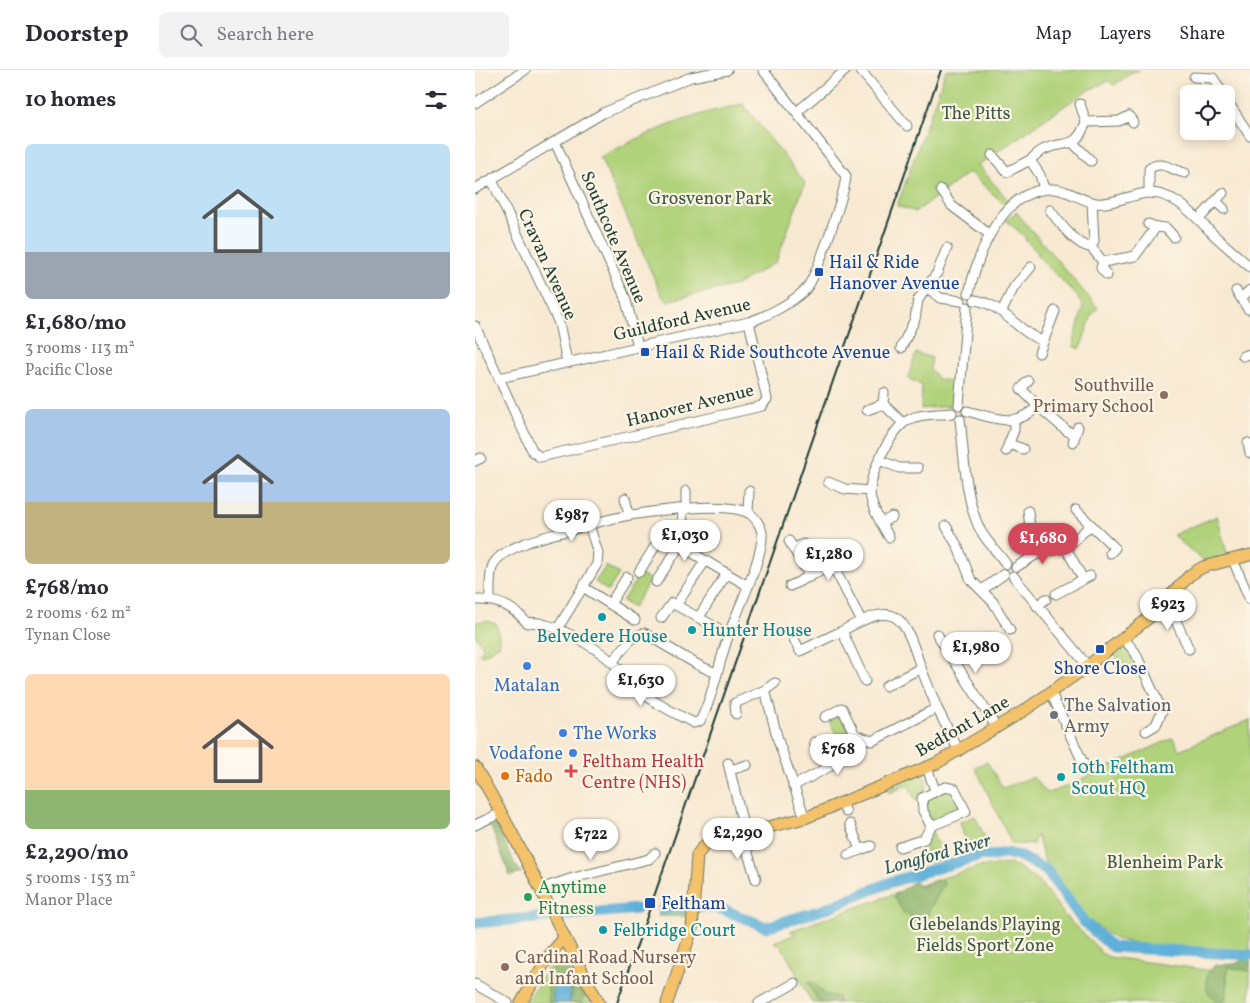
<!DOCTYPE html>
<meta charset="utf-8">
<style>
body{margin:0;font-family:Vollkorn,serif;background:#f2f2f3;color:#2b2b33;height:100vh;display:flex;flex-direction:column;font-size:19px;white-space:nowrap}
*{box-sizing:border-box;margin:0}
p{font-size:16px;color:#7c7c81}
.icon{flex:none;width:28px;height:28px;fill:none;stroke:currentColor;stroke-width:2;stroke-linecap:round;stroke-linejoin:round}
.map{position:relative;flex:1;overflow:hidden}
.details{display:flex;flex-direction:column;background:#fff;width:475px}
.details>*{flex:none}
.tools{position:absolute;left:705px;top:15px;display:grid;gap:10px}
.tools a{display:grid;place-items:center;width:55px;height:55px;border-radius:8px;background:#fff;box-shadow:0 2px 12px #0003;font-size:25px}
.price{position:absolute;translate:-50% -42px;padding:0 11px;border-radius:18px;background:#fff;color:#222;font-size:16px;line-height:32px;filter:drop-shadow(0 1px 2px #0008)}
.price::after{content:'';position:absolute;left:50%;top:30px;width:15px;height:11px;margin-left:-8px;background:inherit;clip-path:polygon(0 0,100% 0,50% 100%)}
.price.on{background:#d1495b;color:#fff}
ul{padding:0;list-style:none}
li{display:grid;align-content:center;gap:10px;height:265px;padding:0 25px}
li span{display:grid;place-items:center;height:155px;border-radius:8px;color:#555}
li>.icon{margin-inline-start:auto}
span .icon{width:90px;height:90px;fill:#fffc;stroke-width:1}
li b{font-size:21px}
h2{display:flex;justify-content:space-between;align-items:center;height:60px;padding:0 25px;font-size:21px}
header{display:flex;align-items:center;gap:30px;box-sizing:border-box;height:70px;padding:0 25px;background:#fff;border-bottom:1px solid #e1e1e2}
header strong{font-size:24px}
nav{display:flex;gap:28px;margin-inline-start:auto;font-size:18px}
.search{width:350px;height:45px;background:#f2f2f3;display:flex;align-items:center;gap:12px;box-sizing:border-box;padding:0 18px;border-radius:8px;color:#7c7c81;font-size:19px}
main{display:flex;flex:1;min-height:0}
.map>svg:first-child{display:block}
</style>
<header>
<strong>Doorstep</strong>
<div class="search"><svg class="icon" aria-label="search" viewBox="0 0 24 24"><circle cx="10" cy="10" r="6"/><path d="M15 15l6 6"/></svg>Search here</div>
<nav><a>Map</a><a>Layers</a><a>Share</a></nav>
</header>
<main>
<section class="details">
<h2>10 homes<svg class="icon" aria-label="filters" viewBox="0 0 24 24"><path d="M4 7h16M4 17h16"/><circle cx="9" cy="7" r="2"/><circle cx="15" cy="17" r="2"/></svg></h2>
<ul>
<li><span style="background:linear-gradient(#bfe0f5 70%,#9aa5b1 0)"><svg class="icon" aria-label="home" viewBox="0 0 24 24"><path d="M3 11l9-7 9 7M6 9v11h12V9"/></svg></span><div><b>£1,680/mo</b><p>3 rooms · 113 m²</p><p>Pacific Close</p></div></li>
<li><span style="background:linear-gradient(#a9c7e8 60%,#c2b280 0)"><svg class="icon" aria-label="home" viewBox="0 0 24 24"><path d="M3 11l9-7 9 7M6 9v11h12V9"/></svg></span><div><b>£768/mo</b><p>2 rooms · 62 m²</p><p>Tynan Close</p></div></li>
<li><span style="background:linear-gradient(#ffd9b3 75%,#8fb573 0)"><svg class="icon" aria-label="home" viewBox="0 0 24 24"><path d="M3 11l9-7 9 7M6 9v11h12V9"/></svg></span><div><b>£2,290/mo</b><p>5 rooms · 153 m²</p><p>Manor Place</p></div></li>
</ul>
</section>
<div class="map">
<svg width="775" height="933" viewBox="0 0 775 933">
<rect width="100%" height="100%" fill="#fcf5e5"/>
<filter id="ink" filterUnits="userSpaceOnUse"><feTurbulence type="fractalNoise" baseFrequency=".02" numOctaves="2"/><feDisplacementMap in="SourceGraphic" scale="10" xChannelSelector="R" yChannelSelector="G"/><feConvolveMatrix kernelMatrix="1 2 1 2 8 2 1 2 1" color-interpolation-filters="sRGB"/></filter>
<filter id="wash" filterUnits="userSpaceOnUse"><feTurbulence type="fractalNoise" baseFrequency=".0096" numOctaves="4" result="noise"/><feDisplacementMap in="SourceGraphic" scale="20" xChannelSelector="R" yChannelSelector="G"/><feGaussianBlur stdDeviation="1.12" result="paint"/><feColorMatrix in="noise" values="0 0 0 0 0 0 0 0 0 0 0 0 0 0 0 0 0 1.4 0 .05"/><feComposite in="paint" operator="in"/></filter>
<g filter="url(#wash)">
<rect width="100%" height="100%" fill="#f8e9d2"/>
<!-- green -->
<g fill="#b0d27a" stroke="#688857">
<path d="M471 0H665L658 2 639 15 633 11 610 22 503 95 535 132 530 135 494 102 441 142 422 136Z"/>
<path d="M268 34 330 113 301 192 261 215 192 231 187 226 125 87C175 62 212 45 268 34Z"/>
<path d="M541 142 623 238 617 245 605 279 598 276 608 237 603 227 562 185 563 183 550 170 551 168 531 150Z"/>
<path d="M441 283 457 288 455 299 463 309 481 312 480 330 475 336 446 339 447 316 433 308Z"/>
<path d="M742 446 753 487 731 493 698 465Z"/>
<path d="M131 496 144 504 133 521 120 512Z"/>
<path d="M165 504 175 510 158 538 147 531Z"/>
<path d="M12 551 22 554 25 575 7 586 4 583 9 579 0 564V552Z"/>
<path d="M649 576 661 593 650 601 638 581Z"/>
<path d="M366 645 378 669 367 675 354 651Z"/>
<path d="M775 650V880L684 878 640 869 612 849 572 800 562 765 558 774H537L500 697 512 692 528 718 558 707 572 723 585 719 698 668 704 680Z"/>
<path d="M444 705 450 707C455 720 448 721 441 731L433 715 415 723 414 719Z"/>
<path d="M471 720 477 721 485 740 454 752 451 728Z"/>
<path d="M500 746 514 776 493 783 485 752Z"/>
<path d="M456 757 461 772 465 774 470 787 455 793 448 772Z"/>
<path d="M535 794 539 797 542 796 565 813 592 848 625 880 624 882 634 887 747 902 741 933H337L306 875 299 872 321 864 315 861 436 818 503 797Z"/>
<path d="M188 831 211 832 214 836 213 846H183Z"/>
<path d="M84 887 88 889 115 933H51L77 891Z"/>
<path d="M754 897 775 901V933H748C756 921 749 910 754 897Z"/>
</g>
<!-- forest -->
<g fill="#8cb46a" stroke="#56784f">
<path d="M20 754 40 794 47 803 35 806 15 755Z"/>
<path d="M467 808 469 814 454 841 449 857 446 858 431 842 429 844 419 826 440 811 445 817Z"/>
<path d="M89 889 109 927 107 933H93L98 923 92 908 89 909 84 933H74C72 915 70 900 89 889Z"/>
<path d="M769 889H775V901L754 897C749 910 756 921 748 933 728 928 726 907 740 895L760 894Z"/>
<path d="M338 912 351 925 363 927 364 933H344L333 913Z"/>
</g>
<!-- water -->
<path fill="#5eb0d9" stroke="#3e7686" d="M85 907H89L96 917 95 933H78V920Z"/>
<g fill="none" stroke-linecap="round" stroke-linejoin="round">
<!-- river -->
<g stroke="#5eb0d9" stroke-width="11">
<path d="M188 839 226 836 247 839 291 857 347 840 416 812 507 785 519 786 530 783 545 786 572 801 609 852 637 877 775 885"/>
<path d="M0 853 162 839"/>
</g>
</g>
</g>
<g filter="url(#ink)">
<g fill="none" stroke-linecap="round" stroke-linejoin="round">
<!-- minor casing -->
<g stroke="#6b796b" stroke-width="11">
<g id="minor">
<path d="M385 0 432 56"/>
<path d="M719 7 738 8 748 24"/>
<path d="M751 29 775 66"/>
<path d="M0 33 50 0"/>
<path d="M322 42 371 0"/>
<path d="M611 52 644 51 654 46 658 52"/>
<path d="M80 72 150 227 163 276"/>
<path d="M598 73 616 91"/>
<path d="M517 85 532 102 555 90"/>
<path d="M17 110 84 253 92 292"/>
<path d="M0 119 128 43 216 7 252 0"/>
<path d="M569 119 565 105 555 90C559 87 563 82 568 80 590 69 600 82 611 52L605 34"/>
<path d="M466 120 477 136 514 164"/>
<path d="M674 123V99C685 89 697 100 710 103"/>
<path d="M741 131 749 139"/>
<path d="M617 132 619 171 616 177 628 192 660 186 681 157 673 154"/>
<path d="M575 140C583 151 602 177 616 177"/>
<path d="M724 149 748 123"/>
<path d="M681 157 691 158 699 167"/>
<path d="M628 192 626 198 632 205"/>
<path d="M452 217 462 203 472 178"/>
<path d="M761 221 766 228 775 220"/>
<path d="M494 223C503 183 527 118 578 119 593 119 606 131 621 133 638 135 656 124 673 123 702 122 722 149 741 167 752 177 764 187 775 197"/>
<path d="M766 228 773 239"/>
<path d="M500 230C528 234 542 262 568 271"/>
<path d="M527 241 539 217 556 197"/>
<path d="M0 256 58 382 65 387 287 336 292 329 274 252"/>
<path d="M426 278 440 249 443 230 452 217 465 228 486 231"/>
<path d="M564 283 580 241"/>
<path d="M768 286 775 284"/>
<path d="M24 308 274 252C292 246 315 234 330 220 341 210 370 122 371 106L288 0"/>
<path d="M409 323 408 334 428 353"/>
<path d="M484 335 492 237"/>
<path d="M563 336 592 361 600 364"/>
<path d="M392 340 408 334"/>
<path d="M492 341C520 348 540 359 563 336L546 319 553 311"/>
<path d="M485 349C489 382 490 435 507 463 514 474 524 484 531 494"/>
<path d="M598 372 603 357"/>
<path d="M773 373 775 383"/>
<path d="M534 374 548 379"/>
<path d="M531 381 539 360V351"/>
<path d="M404 390 424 398H443"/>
<path d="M0 391 6 388"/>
<path d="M353 412 370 419 395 421"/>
<path d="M211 421V439"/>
<path d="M150 428 154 444"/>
<path d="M208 439 207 458 199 472 273 516"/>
<path d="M553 441 555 457 564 483"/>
<path d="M91 443 96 460"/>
<path d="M273 443 274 421"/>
<path d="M406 453 417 447"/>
<path d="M616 455 640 478 635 483"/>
<path d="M471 456 483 477 496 510 518 532 535 560"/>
<path d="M414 467C407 454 395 437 395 421 396 401 417 357 435 349 447 343 464 345 477 343"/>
<path d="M314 471 335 507"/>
<path d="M591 478 608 509"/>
<path d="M318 479 328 474"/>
<path d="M758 490 775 530"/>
<path d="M358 496 386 550"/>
<path d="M541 497 564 483 591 478 616 455 601 440"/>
<path d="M164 502 187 465 199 472"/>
<path d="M538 506 612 595"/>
<path d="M181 512 205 475"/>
<path d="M315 516 382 483"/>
<path d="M108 517 160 550"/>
<path d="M507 520 529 504"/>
<path d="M581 524 615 506"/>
<path d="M0 530C22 529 38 536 52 553 73 548 122 578 137 592 151 604 160 619 176 629 189 638 205 646 219 653L225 651C237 631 245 588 254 564 262 541 289 486 287 463 286 456 279 445 272 442 239 430 148 444 114 455"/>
<path d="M15 530C15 520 14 504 18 495 28 473 91 462 114 455L123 483 122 494 83 558"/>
<path d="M689 532 701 551 714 579"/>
<path d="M135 534 152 507"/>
<path d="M202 534 230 491"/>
<path d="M562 536 571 529"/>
<path d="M224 547 252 503"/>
<path d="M186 548 197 533 253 564"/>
<path d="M462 564 522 658"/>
<path d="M648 568 660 582 687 641 681 655 671 661"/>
<path d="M319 569 325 581 367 561"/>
<path d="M137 592 157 568 169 563 223 595 241 603"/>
<path d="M390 611 367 561C422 530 428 543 446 598"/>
<path d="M411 616 446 598 462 638 484 681"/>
<path d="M290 620 303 670 330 748"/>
<path d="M576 623 609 695"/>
<path d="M261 644 260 633 290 620 300 613"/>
<path d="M350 647 367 638 380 665 397 671 462 638"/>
<path d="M253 693 270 763"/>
<path d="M452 698 460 720"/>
<path d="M255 700 272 695"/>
<path d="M318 716 354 697 339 672"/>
<path d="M367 733 371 742"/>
<path d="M0 755 26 743"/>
<path d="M267 764 281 809"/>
<path d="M425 777 449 769 456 756 491 742 480 719 470 717 447 728 448 741 456 756"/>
<path d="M385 780 396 776"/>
<path d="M373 785 385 780 375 754"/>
<path d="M65 819 98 808 174 789 180 783"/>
<path d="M0 914 33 933"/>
<path d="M284 933 320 913"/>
</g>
</g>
<!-- major casing -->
<g stroke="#6b796b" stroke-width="13">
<g id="major">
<path d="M0 697C46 773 81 855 124 933"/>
<path d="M46 933 73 887 89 868"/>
<path d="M192 933 217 859 222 785 229 776 236 771 330 748 462 693 550 640 606 601 675 547 715 505 728 497 775 485"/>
</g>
</g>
<!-- minor -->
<use href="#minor" stroke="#fff" stroke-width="9"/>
<!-- major -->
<use href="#major" stroke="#f3c26a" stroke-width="11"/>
<!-- rail -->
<path stroke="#1f3d34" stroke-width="2" d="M142 933 466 0"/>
</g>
</g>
<!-- markers -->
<g fill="#1a4fb4" stroke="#fcf5e5" stroke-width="2">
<rect x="339" y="197" width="10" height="10" rx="2.5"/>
<rect x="165" y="277" width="10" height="10" rx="2.5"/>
<rect x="620" y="574" width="10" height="10" rx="2.5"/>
<rect x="169" y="827" width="12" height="12" rx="2.5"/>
</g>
<g fill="#8d6e63" stroke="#fcf5e5" stroke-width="2">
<circle cx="689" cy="325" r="5"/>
<circle cx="30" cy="897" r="5"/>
</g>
<g fill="#0f9aa8" stroke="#fcf5e5" stroke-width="2">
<circle cx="127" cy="547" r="5"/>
<circle cx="217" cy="560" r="5"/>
<circle cx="586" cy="707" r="5"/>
<circle cx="128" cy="860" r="5"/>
</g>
<g fill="#3f7fe0" stroke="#fcf5e5" stroke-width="2">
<circle cx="52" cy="596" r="5"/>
<circle cx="88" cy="663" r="5"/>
<circle cx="98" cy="683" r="5"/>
</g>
<circle fill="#6b7280" stroke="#fcf5e5" stroke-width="2" cx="579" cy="645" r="5"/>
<path fill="#e0444e" stroke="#fcf5e5" stroke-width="2" d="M93.5 693.5h5v5h5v5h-5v5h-5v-5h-5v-5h5z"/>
<circle fill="#e8710a" stroke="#fcf5e5" stroke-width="2" cx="30" cy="706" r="5"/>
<circle fill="#2e9e5b" stroke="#fcf5e5" stroke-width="2" cx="53" cy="827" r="5"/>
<g text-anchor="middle" stroke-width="4.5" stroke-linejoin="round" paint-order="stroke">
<!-- park labels -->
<g font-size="18" fill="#3c5b42" stroke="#fcf5e5">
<text x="501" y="49">The Pitts</text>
<text x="235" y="134">Grosvenor Park</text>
<text x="690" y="798">Blenheim Park</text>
<text x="510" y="860">Glebelands Playing<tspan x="510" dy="21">Fields Sport Zone</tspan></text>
</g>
<!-- street labels -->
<g font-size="18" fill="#1f3d34" stroke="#fcf5e5">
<text transform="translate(139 167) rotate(67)" y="6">Southcote Avenue</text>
<text transform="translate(73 194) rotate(66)" y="6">Cravan Avenue</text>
<text transform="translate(207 249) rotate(-13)" y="6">Guildford Avenue</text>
<text transform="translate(215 335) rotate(-14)" y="6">Hanover Avenue</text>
<text transform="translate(487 656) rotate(-30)" y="6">Bedfont Lane</text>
</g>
<!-- transit labels -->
<g font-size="18" fill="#164399" stroke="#fcf5e5" text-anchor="start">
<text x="354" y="198">Hail &amp; Ride<tspan x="354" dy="21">Hanover Avenue</tspan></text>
<text x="180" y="288">Hail &amp; Ride Southcote Avenue</text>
<text x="625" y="604" text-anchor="middle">Shore Close</text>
<text x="186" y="839">Feltham</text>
</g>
<!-- education labels -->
<g font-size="18" fill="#785e54" stroke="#fcf5e5" text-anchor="end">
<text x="679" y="321">Southville<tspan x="679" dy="21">Primary School</tspan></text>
<text x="40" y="893" text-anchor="start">Cardinal Road Nursery<tspan x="40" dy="21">and Infant School</tspan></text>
</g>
<!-- culture labels -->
<g font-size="18" fill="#0d838f" stroke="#fcf5e5" text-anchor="start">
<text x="227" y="566">Hunter House</text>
<text x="127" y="572" text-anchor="middle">Belvedere House</text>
<text x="596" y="703">10th Feltham<tspan x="596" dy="21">Scout HQ</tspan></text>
<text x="138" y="866">Felbridge Court</text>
</g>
<!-- shop labels -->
<g font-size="18" fill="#366cbe" stroke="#fcf5e5">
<text x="52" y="621">Matalan</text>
<text x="98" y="669" text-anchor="start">The Works</text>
<text x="88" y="689" text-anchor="end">Vodafone</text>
</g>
<!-- worship labels -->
<g font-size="18" fill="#5b616d" stroke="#fcf5e5" text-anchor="start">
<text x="589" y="641">The Salvation<tspan x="589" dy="21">Army</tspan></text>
</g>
<!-- health labels -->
<g font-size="18" fill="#be3a42" stroke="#fcf5e5" text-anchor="start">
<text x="107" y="697">Feltham Health<tspan x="107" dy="21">Centre (NHS)</tspan></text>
</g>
<!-- food labels -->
<g font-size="18" fill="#c56008" stroke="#fcf5e5" text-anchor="start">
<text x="40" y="712">Fado</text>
</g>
<!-- leisure labels -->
<g font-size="18" fill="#27864d" stroke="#fcf5e5" text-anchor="start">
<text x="63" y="823">Anytime<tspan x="63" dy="21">Fitness</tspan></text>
</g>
<!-- water labels -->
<g font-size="19" font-style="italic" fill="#2f5a5d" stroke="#fcf5e5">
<text transform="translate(462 783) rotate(-15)" y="7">Longford River</text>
</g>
</g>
</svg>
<div class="tools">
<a><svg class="icon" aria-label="locate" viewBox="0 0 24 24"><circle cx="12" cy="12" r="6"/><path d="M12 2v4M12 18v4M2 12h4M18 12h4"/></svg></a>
</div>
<b class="price" style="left:97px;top:472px">£987</b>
<b class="price" style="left:210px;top:492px">£1,030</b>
<b class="price on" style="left:568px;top:495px">£1,680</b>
<b class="price" style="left:354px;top:511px">£1,280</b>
<b class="price" style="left:693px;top:561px">£923</b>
<b class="price" style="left:501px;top:604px">£1,980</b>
<b class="price" style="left:166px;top:637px">£1,630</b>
<b class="price" style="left:363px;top:706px">£768</b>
<b class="price" style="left:263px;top:790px">£2,290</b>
<b class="price" style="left:116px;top:791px">£722</b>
</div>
</main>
